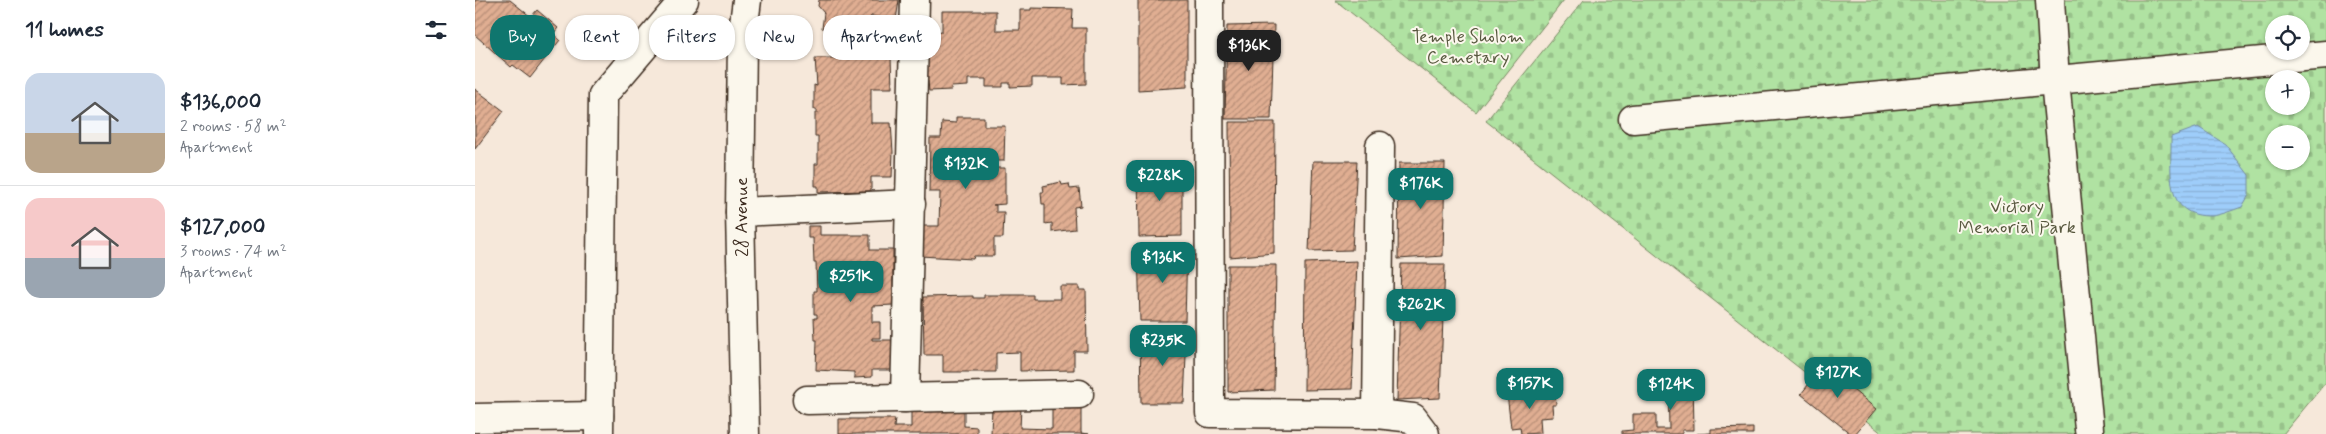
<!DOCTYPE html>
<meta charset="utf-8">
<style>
body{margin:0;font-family:Mynerve,sans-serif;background:#f6f6f7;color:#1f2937;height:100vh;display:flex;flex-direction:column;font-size:19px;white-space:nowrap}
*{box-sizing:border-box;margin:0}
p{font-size:16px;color:#747a83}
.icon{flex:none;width:28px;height:28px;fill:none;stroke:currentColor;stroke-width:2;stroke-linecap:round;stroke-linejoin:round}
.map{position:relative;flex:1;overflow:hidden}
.drawer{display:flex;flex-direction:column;background:#fff;width:475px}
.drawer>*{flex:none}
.hud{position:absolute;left:15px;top:15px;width:475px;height:45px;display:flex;gap:10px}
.buttons{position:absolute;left:1790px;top:15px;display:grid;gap:10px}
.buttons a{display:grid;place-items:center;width:45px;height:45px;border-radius:50%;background:#fff;box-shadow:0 1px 4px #0004;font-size:25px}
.price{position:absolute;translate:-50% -42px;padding:0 11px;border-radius:10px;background:#0f766e;color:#fff;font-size:16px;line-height:32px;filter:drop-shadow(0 1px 2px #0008)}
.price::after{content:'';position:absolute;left:50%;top:30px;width:15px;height:11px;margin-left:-8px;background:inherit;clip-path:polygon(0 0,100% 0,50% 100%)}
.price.selected{background:#222;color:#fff}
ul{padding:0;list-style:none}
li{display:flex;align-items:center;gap:15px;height:125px;padding:0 25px}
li+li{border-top:1px solid #e0e1e3}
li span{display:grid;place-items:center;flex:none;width:140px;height:100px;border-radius:15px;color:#555}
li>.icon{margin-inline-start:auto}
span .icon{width:60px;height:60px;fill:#fffc;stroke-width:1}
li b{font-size:21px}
h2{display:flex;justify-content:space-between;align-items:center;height:60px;padding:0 25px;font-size:21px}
.chip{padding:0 18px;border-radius:20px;background:#fff;box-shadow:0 1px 4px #0004;font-size:18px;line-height:45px}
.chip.selected{background:#0f766e;color:#fff}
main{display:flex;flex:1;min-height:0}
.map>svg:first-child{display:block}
</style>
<main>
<section class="drawer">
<h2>11 homes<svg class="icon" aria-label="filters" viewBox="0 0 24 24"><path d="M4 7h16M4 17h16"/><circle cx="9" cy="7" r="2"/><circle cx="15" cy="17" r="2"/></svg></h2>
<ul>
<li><span style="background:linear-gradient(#c9d6e8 60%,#b9a48a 0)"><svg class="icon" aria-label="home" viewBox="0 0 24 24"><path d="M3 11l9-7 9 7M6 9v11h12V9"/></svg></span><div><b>$136,000</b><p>2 rooms · 58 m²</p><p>Apartment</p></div></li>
<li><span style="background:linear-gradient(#f6c9c9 60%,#9aa5b1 0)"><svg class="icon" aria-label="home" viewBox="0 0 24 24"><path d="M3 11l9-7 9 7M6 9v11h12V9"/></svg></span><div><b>$127,000</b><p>3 rooms · 74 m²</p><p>Apartment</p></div></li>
</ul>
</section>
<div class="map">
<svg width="1851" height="434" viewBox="0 0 1851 434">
<defs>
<pattern id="cemetery-stones" width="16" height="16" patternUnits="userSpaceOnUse" patternTransform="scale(1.25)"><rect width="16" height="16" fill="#b0e2a2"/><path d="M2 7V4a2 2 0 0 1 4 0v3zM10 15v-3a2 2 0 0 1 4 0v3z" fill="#98c28b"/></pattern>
<pattern id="water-rules" width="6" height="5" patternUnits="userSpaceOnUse" patternTransform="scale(1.25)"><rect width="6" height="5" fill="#9ecdfa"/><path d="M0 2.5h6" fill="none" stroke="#89b0d6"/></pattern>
<pattern id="building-hatch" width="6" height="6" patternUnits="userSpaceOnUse" patternTransform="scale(1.25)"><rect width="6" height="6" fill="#e0ae92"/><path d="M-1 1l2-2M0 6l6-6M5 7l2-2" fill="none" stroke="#b78e77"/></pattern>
</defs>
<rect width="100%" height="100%" fill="#f6e8da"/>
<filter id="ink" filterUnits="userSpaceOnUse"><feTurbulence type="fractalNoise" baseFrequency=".02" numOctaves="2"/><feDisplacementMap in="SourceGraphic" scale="10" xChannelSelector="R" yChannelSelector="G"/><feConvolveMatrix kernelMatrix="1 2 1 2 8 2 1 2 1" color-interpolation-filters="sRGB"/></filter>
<g filter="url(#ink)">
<!-- cemetery -->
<g fill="url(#cemetery-stones)" stroke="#768660" fill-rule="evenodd">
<path d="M860 0H1089L1001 112Z"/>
<path d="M1109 0H1851V382L1808 434H1408L1011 121ZM1799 24H1826V51H1799ZM1799 79H1826V106H1799ZM1799 134H1826V161H1799Z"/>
</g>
<!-- water -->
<path fill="url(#water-rules)" stroke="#768ca2" d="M1723 127 1750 144 1774 175V195L1767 207C1758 210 1746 215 1737 216 1687 217 1697 172 1696 137Z"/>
<!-- building -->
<g fill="url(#building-hatch)" stroke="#3b2a1e">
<path d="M0 0H35L56 17 62 10 83 28 78 34 85 40 55 78 38 65 36 67 0 35Z"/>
<path d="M344 0H424L421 20 396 16 393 35 347 28 349 13 343 6Z"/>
<path d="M663 0H712V87L663 90Z"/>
<path d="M556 8 598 9 597 28H611V84L588 85V78H557V86L535 87V83H528V87H511V79H493V86L476 87V90L454 91 453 81H448V34L467 31V11H521V30H545V10H556Z"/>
<path d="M799 25 796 119H750L752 26Z"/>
<path d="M340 58H416L417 88H396V123H416L418 152 417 177H396V191L343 192V186H340V164H343V136H340V113H342V110H339V85L342 86Z"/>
<path d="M0 89 29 111 0 149Z"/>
<path d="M481 117H509V126H530L529 161H517V168H530V204L518 205H521V212H529L528 238H519V256H499L498 259 445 256V226H464L465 192H454L455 138H466L467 122 481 123Z"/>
<path d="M754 122H800L799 253 755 257Z"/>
<path d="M838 161H882L877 250 834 251Z"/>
<path d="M924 163H970L968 256 923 259Z"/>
<path d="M663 168H707V236L664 237Z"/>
<path d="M586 182 587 185 594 184 595 189 604 188 606 206 599 207 600 229 577 232V223L570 224V204H567L566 192H569L568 186Z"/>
<path d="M333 226H345V235H395V250H418V305L397 306V322H405V338H397V340H419L417 370H397V377L379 378V372L341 370 342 340H340L339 318H342V314H339V291H342L341 263H339L338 238H333Z"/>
<path d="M663 248H712L710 321H665Z"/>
<path d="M882 261 877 389 829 390 830 263Z"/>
<path d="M926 264H970L965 398 922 400Z"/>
<path d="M753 265H801L799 390 753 392Z"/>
<path d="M585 286H604V290H611L612 351H599V370L545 371V352L521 353V372H468V355H449L448 297 498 296V298H509V295H558V299H585Z"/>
<path d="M712 331 709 403H666L665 332Z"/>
<path d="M1352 361 1376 381 1372 385 1401 409 1380 434H1376L1326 394Z"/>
<path d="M1193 377H1218L1219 430H1207V434H1147V431L1158 430V414H1181V429H1194Z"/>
<path d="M1080 390 1081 405H1077L1078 417 1065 418 1066 433 1046 434 1045 427 1036 428 1032 394Z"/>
<path d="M517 407 546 408 545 428 577 429V407H606V433L614 434H516Z"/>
<path d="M436 408H489V426L502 427V434H364V419H420L419 427H436Z"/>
<path d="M1278 428V434H1222L1236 433V429Z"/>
</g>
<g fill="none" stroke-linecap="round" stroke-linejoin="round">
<!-- minor casing -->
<g stroke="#3b2a1e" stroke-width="31">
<g id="minor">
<path d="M734 0 735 413 902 414 938 418 950 434"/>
<path d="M1575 0 1580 81 1614 429"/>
<path d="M1158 119 1851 55"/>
<path d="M265 212 436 204"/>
<path d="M430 398 440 0"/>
<path d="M332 400 604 394"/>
<path d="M902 414 905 146"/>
<path d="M0 418 124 416"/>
<path d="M124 434 128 95 209 0"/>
<path d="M270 434 265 212 267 39 272 0"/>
</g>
</g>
<!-- minor -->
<use href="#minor" stroke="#fbf7ec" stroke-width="28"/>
</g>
</g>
<g text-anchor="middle" stroke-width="4" stroke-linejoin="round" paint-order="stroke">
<!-- park labels -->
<g font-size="18" fill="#58583f" stroke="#fbf7ec">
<text x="993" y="42">Temple Sholom<tspan x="993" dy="21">Cemetary</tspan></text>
<text x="1542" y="212">Victory<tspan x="1542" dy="21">Memorial Park</tspan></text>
</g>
<!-- street labels -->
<g font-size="18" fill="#3b2a1e" stroke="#fbf7ec">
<text transform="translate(266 217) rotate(-90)" y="6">28 Avenue</text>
</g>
</g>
</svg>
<div class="buttons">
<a><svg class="icon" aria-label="locate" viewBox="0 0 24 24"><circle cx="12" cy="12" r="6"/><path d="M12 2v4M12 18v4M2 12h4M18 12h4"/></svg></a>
<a>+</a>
<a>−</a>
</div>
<b class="price selected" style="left:774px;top:72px">$136K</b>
<b class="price" style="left:491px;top:190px">$132K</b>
<b class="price" style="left:685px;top:202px">$228K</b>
<b class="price" style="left:946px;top:210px">$176K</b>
<b class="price" style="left:688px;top:284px">$136K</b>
<b class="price" style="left:376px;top:303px">$251K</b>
<b class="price" style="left:946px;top:331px">$262K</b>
<b class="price" style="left:688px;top:367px">$235K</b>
<b class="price" style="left:1363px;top:399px">$127K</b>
<b class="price" style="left:1055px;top:410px">$157K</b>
<b class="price" style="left:1196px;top:411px">$124K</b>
<div class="hud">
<a class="chip selected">Buy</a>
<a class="chip">Rent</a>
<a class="chip">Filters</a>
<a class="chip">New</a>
<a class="chip">Apartment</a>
</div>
</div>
</main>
